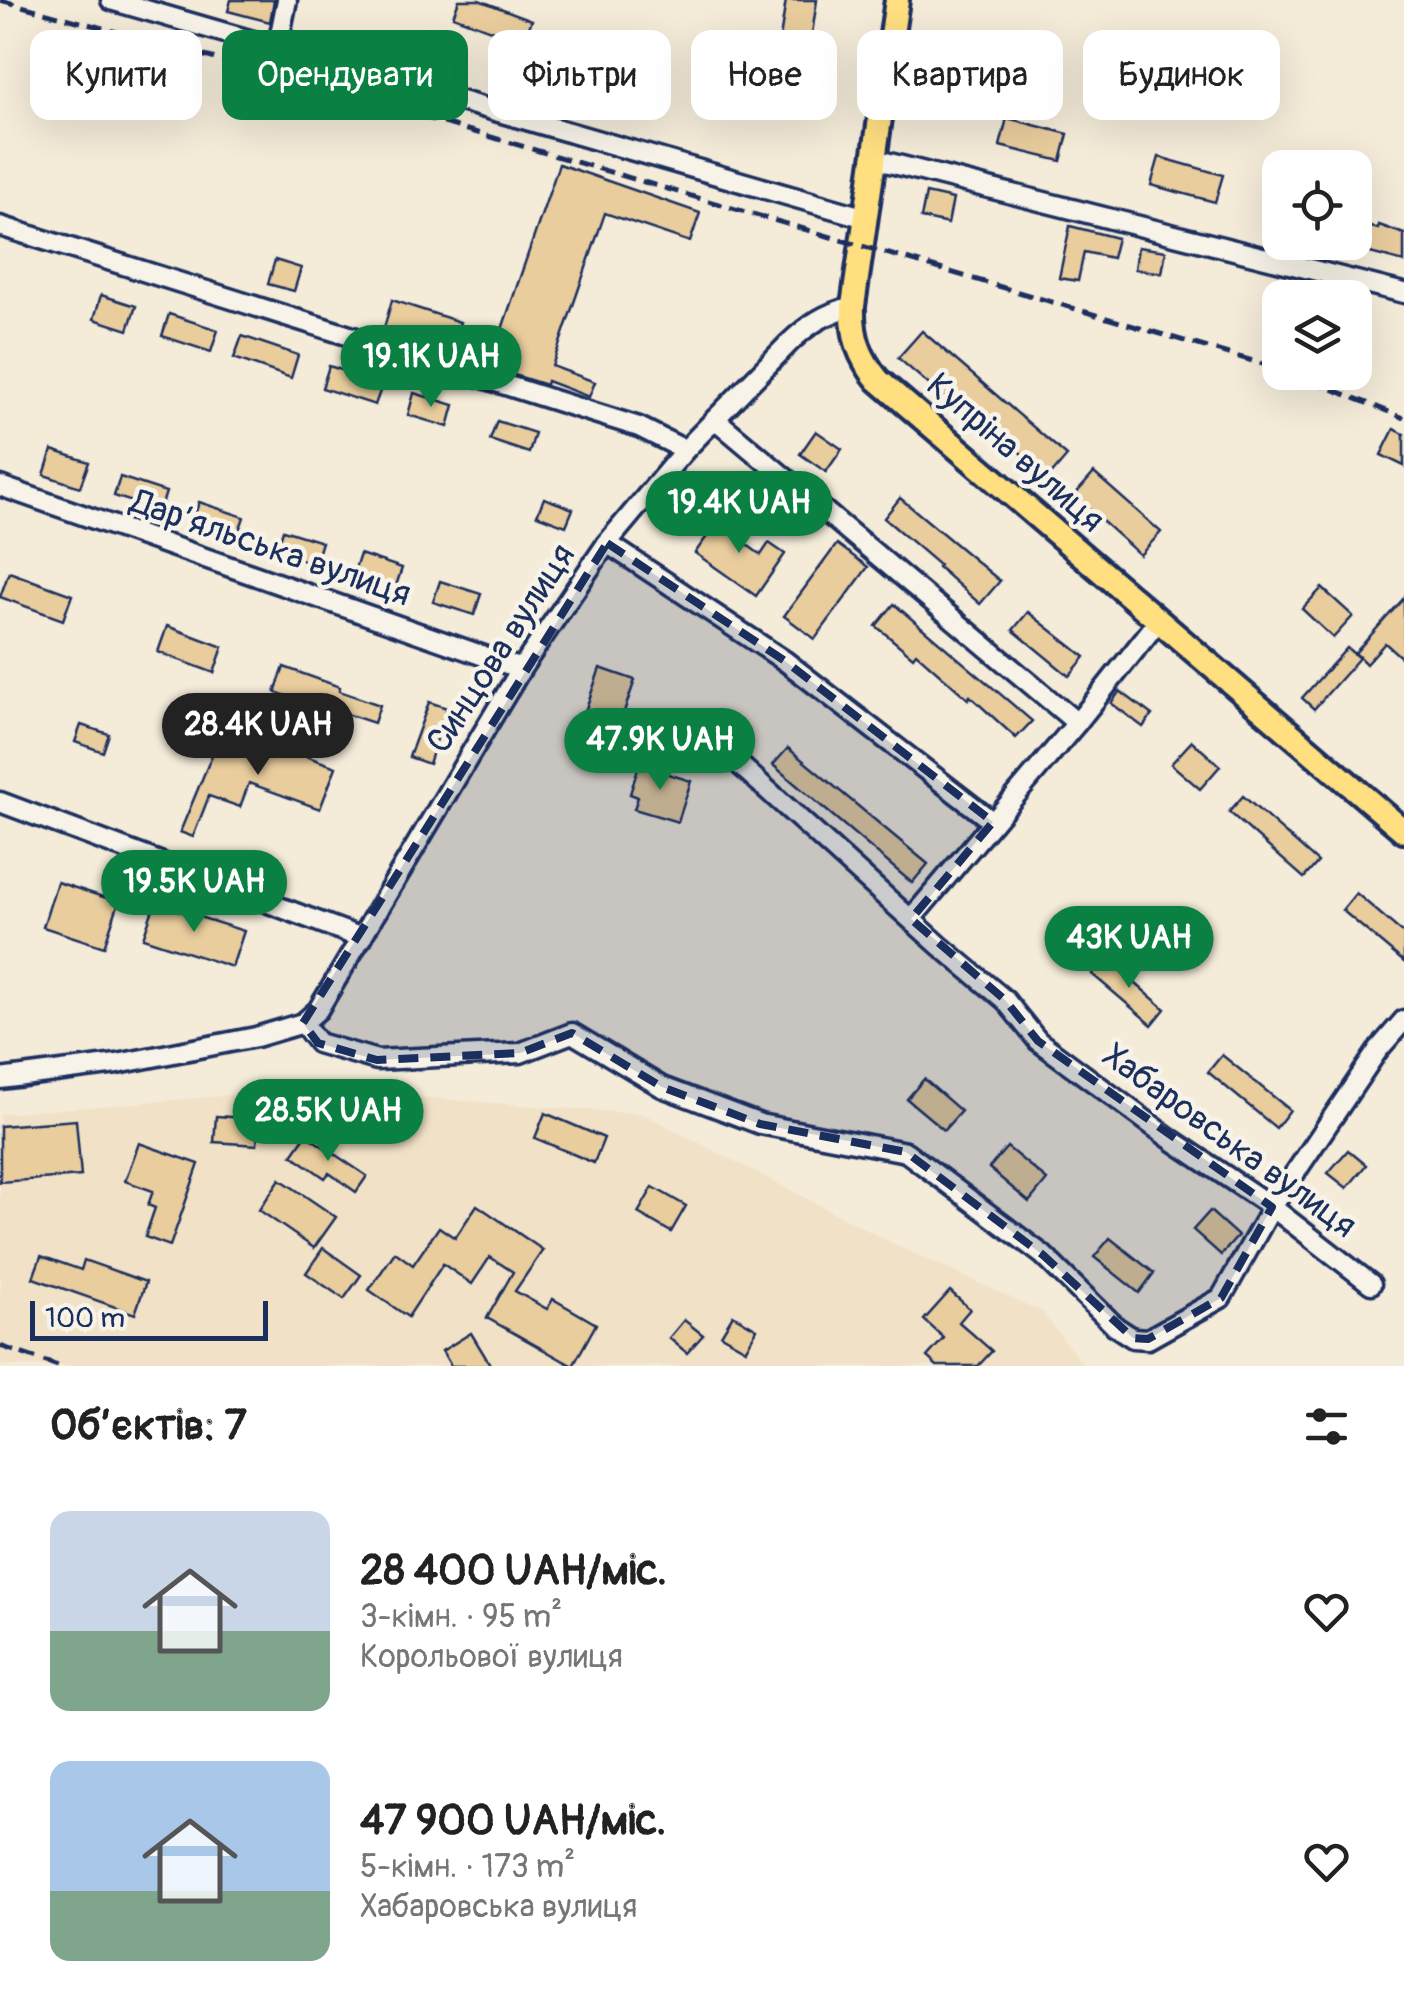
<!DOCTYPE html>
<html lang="uk">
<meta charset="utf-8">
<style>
body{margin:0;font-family:Pangolin,sans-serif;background:#f2f2f2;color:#222;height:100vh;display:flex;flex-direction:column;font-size:38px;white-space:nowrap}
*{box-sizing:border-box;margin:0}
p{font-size:32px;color:#767676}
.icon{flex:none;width:55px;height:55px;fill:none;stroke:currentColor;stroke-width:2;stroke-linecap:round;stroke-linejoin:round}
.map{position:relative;height:1366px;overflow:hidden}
.side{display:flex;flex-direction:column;background:#fff;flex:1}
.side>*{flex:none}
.banner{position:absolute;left:30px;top:30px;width:1345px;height:90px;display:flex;gap:20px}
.fabs{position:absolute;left:1262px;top:150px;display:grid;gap:20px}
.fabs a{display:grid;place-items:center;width:110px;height:110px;border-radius:20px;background:#fff;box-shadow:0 10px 40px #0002;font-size:50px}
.scale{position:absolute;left:30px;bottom:25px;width:238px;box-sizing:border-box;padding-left:10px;border:5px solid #1b2f5e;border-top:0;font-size:28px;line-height:35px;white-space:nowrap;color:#1b2f5e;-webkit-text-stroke:8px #f7f3e8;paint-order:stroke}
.price{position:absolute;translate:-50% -85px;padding:0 22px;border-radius:35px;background:#0b8043;color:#fff;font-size:32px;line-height:65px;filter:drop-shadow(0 2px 5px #0008)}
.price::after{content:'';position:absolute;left:50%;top:60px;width:30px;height:22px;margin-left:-15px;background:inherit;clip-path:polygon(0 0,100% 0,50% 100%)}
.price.current{background:#222;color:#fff}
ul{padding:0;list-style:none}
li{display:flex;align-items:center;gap:30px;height:250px;padding:0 50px}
li span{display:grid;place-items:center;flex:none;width:280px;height:200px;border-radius:20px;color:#555}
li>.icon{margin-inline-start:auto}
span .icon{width:120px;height:120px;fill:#fffc;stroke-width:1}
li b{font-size:42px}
h2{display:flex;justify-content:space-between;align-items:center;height:120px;padding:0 50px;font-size:42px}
.chip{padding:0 35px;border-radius:20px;background:#fff;box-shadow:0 10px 40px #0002;font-size:35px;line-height:90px}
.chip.current{background:#0b8043;color:#fff}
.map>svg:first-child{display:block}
</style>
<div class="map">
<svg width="1404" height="1366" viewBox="0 0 1404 1366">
<rect width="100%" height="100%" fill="#f4ebd9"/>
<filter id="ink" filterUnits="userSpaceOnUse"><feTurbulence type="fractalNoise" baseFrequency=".01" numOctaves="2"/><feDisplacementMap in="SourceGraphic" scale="20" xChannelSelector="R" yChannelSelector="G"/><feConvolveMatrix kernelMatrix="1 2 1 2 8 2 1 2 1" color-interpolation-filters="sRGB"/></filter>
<g filter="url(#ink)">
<!-- built -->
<path fill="#f1e2c7" d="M306 1089 643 1114 904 1249 1042 1312 1084 1366H0V1114Z"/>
<!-- building -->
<g fill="#e9cd9d" stroke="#1b2f5e" stroke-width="2.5">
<path d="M231 0H274L270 22 228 11Z"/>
<path d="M459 0H479L532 20 523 42 453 16Z"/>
<path d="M786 0H817L803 95 772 90Z"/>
<path d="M934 60H968L967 109H933Z"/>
<path d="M1007 118 1068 134 1061 161 1000 146Z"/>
<path d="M1159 157 1223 175 1215 202 1151 185Z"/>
<path d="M559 164 700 213 690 242 605 213 552 366 595 382 589 397 547 381 546 385 489 367Z"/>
<path d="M926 193 953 199 948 224 921 218Z"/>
<path d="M1357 223 1378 229 1379 225 1404 234V262L1355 249Z"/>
<path d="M1070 226 1117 238 1112 258 1084 252 1078 281 1059 278Z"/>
<path d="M1138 247 1166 251 1162 273 1135 269Z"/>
<path d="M275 260 301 268 294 291 268 284Z"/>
<path d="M101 295 136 306 128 330 94 319Z"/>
<path d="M392 300 460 322 451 348 384 328Z"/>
<path d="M169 314 218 330 211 352 162 336Z"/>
<path d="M922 331 1067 456 1049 477 968 408 963 414 898 358Z"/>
<path d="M242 336 298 355 291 378 234 358Z"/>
<path d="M329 366 383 383 375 405 322 388Z"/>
<path d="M414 393 454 405 448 427 408 415Z"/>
<path d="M497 421 535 433 529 453 490 440Z"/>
<path d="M1394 429 1404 434V466L1381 455Z"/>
<path d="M816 431 842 449 826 472 800 454Z"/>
<path d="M52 450 89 462 80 487 44 475Z"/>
<path d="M1094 473 1161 532 1140 555 1074 496Z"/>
<path d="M120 477 166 492 160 511 114 496Z"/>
<path d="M544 498 573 509 566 526 537 515Z"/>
<path d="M900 498 1000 581 980 604 938 567 939 565 884 518Z"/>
<path d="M199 502 244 517 235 543 191 528Z"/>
<path d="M724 513 739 523 732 534 761 555 769 543 785 554 756 596 695 553Z"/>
<path d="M283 530 322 542 315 564 276 552Z"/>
<path d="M837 544 868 567 815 639 784 616Z"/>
<path d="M360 554 402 568 395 589 353 575Z"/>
<path d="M9 572 72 595 63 620 0 597Z"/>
<path d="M440 581 481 594 474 615 433 602Z"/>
<path d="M1322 588 1353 616 1333 638 1302 609Z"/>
<path d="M1404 598V660L1385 643 1366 664 1355 653Z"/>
<path d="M894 604 1032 721 1016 738 970 696 968 699 916 653 913 657 876 626Z"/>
<path d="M1028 612 1085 657 1069 676 1013 630Z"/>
<path d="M167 626 223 647 214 673 158 652Z"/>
<path d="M1347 648 1359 658 1314 709 1302 698Z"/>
<path d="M284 667 340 687 339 691 380 705 374 723 332 709 331 712 275 692Z"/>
<path d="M600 668 635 680 608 758 573 746Z"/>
<path d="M1120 691 1152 715 1143 727 1111 703Z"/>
<path d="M429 702 447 708 429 764 409 757Z"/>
<path d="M81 725 109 734 103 752 75 742Z"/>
<path d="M220 736 277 758 281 747 336 767 320 809 249 783 240 807 209 796 193 837 180 832Z"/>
<path d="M1192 741 1220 766 1200 789 1171 764Z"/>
<path d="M788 748 928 864 912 883 773 765Z"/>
<path d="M639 765 691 781 678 822 634 809 638 797 630 794Z"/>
<path d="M1243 796 1318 862 1304 878 1229 812Z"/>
<path d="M57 882 119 902 104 947 43 927Z"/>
<path d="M1356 893 1404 934V962L1342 910Z"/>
<path d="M155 903 244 931 232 967 143 938Z"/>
<path d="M1106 958 1165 1009 1152 1025 1092 974Z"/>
<path d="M1222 1055 1290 1110 1276 1128 1208 1072Z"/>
<path d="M924 1079 961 1111 944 1130 907 1099Z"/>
<path d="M545 1113 604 1138 594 1163 535 1138Z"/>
<path d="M216 1116 259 1119 257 1145 214 1142Z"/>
<path d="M76 1120 81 1176 0 1182V1126Z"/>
<path d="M306 1135 367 1176 356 1192 329 1173 325 1178 292 1155Z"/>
<path d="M139 1143 199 1164 170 1246 145 1237 155 1208 148 1205 153 1191 125 1181Z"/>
<path d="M1007 1147 1047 1180 1029 1202 989 1168Z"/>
<path d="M1348 1150 1366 1165 1347 1188 1328 1173Z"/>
<path d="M280 1179 336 1217 314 1248 259 1210Z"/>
<path d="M653 1187 686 1206 671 1232 638 1213Z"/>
<path d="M477 1205 543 1250 515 1291 547 1309 553 1299 596 1324 573 1366 487 1318 513 1272 490 1257 472 1284 443 1264 408 1317 369 1290 395 1252 413 1265 439 1227 455 1238Z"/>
<path d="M1210 1211 1238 1236 1221 1255 1193 1230Z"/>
<path d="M1110 1238 1154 1273 1139 1293 1094 1257Z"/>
<path d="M323 1248 361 1275 344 1299 306 1273Z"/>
<path d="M41 1256 81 1270 84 1260 146 1282 135 1314 33 1278Z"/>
<path d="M950 1291 970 1309 959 1322 992 1351 978 1366H937L927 1357 944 1338 924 1320Z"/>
<path d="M733 1315 757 1329 746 1349 721 1335Z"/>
<path d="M684 1320 703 1335 687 1353 669 1338Z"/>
<path d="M471 1333 491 1366H451L442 1351Z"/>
</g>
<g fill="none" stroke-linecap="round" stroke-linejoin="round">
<!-- minor casing -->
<g stroke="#1b2f5e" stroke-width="25">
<g id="minor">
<path d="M111 0 866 218"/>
<path d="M277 49 287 0"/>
<path d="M874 159 1404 293"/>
<path d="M0 226 639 427 685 450"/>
<path d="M715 419 1077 723"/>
<path d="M0 486 521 669"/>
<path d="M607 543 785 661 993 822"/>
<path d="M741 766 939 945 1005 1000 1038 1041 1172 1140 1272 1207 1371 1284"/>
<path d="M0 802 362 938"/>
<path d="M911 919 1077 723 1159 620"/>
<path d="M303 1023 318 1043 377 1060 520 1053 572 1033 662 1087 760 1124 906 1152 1043 1255 1116 1327 1133 1338 1148 1339 1221 1298 1272 1207 1378 1050 1404 1020"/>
<path d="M0 1079 117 1064 256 1037 303 1023 318 1010 521 669 607 543 685 450 789 343C810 323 825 314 853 306"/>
</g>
</g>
<!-- major casing -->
<g stroke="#1b2f5e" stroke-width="30">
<path id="major" d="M897 0 853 306C852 336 859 357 878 380L1404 831"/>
</g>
<!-- minor -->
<use href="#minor" stroke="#f7f3e8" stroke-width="18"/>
<!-- major -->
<use href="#major" stroke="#ffdf80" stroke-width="22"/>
<!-- rail -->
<g stroke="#1b2f5e" stroke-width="5" stroke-dasharray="15 8" stroke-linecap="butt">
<path d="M0 0 355 97 1280 369"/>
<path d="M1290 372 1404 418"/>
<path d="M0 1346 58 1366"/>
</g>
</g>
</g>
<!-- marked area -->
<path fill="#1b2f5e" fill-opacity="0.2" stroke="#1b2f5e" stroke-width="8" stroke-dasharray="20 12" stroke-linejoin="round" d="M607 543 785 661 993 822 911 919 1005 1000 1038 1041 1272 1207 1221 1298 1148 1339 1133 1338 1043 1255 906 1152 760 1124 662 1087 572 1033 520 1053 377 1060 318 1043 303 1023Z"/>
<g text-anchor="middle" stroke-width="9" stroke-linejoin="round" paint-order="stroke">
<!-- street labels -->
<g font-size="35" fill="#1b2f5e" stroke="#f7f3e8">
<text transform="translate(1016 452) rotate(41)" y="12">Купріна вулиця</text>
<text transform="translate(271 547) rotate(19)" y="12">Дар’яльська вулиця</text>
<text transform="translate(500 648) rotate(-57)" y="12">Синцова вулиця</text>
<text transform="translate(1230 1140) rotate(36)" y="12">Хабаровська вулиця</text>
</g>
</g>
</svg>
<div class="fabs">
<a><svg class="icon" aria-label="locate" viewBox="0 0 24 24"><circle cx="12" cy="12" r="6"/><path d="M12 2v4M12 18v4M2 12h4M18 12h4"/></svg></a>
<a><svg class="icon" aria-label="layers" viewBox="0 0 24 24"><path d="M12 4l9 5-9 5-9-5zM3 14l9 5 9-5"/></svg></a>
</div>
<div class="scale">100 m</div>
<b class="price" style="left:431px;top:410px">19.1K UAH</b>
<b class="price" style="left:739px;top:556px">19.4K UAH</b>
<b class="price current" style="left:258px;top:778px">28.4K UAH</b>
<b class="price" style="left:660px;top:793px">47.9K UAH</b>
<b class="price" style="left:194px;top:935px">19.5K UAH</b>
<b class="price" style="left:1129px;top:991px">43K UAH</b>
<b class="price" style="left:328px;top:1164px">28.5K UAH</b>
<div class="banner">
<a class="chip">Купити</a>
<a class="chip current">Орендувати</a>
<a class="chip">Фільтри</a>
<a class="chip">Нове</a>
<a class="chip">Квартира</a>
<a class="chip">Будинок</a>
</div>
</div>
<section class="side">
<h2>Об’єктів: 7<svg class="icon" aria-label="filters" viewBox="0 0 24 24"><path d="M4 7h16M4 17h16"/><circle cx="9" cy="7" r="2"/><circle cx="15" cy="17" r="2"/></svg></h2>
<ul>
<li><span style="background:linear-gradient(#c9d6e8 60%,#7fa58c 0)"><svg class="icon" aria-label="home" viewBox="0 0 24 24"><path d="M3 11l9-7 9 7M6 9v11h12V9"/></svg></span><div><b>28 400 UAH/міс.</b><p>3-кімн. · 95 m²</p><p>Корольової вулиця</p></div><svg class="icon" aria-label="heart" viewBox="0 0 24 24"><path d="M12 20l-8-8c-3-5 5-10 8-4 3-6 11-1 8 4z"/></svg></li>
<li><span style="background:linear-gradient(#a9c7e8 65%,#7fa58c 0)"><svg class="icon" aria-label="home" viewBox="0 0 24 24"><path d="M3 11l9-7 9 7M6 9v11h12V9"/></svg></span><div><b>47 900 UAH/міс.</b><p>5-кімн. · 173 m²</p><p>Хабаровська вулиця</p></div><svg class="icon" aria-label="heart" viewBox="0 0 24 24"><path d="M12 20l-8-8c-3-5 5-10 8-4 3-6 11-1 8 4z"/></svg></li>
</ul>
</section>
